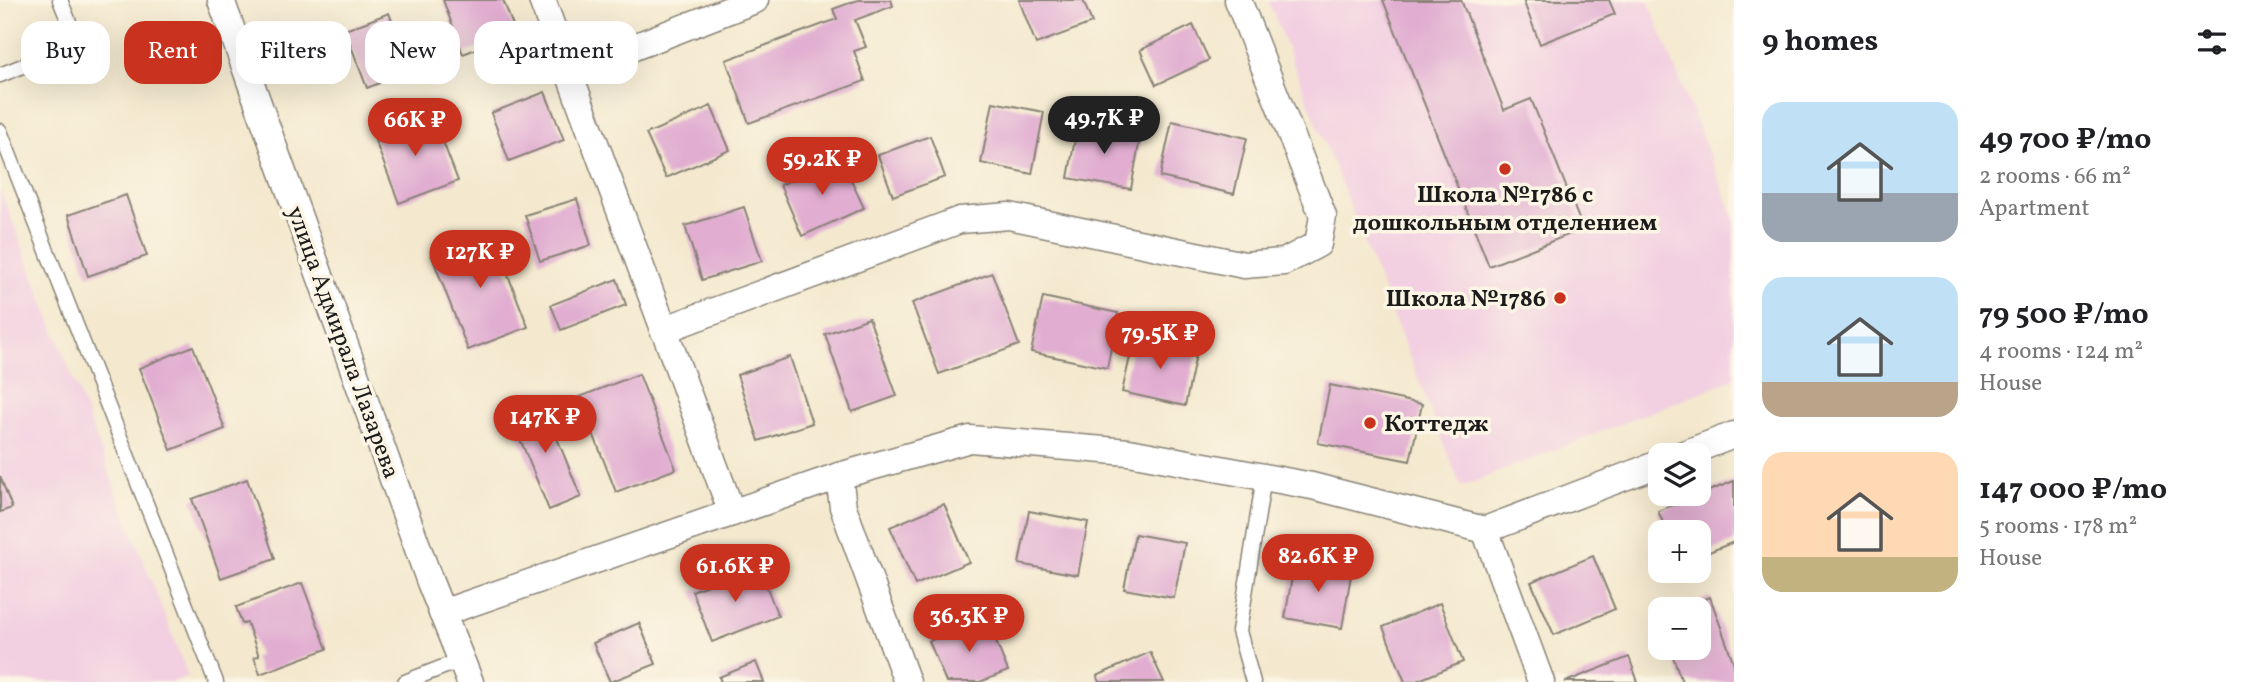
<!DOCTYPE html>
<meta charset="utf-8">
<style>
body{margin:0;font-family:Vollkorn,serif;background:#f6f6f6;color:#202124;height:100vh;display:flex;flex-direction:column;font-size:26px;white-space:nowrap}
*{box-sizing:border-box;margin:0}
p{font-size:23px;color:#757577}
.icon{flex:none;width:38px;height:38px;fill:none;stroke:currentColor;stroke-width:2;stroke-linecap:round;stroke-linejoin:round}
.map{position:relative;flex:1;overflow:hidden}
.details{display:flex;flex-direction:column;background:#fff;width:525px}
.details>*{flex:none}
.guide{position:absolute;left:21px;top:21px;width:665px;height:63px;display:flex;gap:14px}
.tools{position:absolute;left:1648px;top:443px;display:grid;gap:14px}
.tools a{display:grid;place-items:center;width:63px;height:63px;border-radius:14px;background:#fff;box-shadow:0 7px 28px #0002;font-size:35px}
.price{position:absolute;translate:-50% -60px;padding:0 16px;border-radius:24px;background:#c8321e;color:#fff;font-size:23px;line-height:46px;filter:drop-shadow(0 2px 4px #0008)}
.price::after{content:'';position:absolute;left:50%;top:42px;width:21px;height:16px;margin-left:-10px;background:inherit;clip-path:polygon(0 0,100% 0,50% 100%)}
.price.current{background:#222;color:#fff}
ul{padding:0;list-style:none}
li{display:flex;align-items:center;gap:21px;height:175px;padding:0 28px}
li span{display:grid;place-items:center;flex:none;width:196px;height:140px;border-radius:21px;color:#555}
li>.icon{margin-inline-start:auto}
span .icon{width:84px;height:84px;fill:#fffc;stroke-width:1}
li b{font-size:30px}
h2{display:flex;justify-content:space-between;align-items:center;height:84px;padding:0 28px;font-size:30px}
.pill{padding:0 24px;border-radius:21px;background:#fff;box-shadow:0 7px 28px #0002;font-size:24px;line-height:63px}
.pill.current{background:#c8321e;color:#fff}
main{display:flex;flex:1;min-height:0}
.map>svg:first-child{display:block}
</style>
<main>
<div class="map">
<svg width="1734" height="682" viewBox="0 0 1734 682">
<rect width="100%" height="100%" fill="#fcf5e5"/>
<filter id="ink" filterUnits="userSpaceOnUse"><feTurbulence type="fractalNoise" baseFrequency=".0143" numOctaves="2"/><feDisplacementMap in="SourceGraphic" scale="14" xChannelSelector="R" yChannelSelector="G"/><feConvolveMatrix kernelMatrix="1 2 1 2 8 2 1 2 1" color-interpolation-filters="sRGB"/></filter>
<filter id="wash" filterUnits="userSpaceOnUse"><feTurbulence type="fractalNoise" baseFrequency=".00686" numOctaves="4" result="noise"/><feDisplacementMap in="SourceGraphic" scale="28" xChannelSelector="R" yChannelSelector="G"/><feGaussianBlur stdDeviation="1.57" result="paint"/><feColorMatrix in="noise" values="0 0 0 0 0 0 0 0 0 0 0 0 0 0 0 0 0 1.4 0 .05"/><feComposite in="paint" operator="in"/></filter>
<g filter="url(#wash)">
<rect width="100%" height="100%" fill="#f4e9cf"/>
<!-- built -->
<g fill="#f2cfe1">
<path d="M1268 0H1648L1734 217V379L1461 487Z"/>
<path d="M0 189 188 676 172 682H0Z"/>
</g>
<g id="blocks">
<!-- building -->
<g fill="#e1aed1">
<path d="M443 0H503L516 34 463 54Z"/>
<path d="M858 0H891L893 6 855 20 866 47 854 51 865 81 749 123 726 60 837 19 833 9Z"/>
<path d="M1019 0H1083L1092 23 1036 44Z"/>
<path d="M1383 0H1461L1504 110 1531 99 1583 229 1489 266Z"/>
<path d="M1523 0H1609L1615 14 1540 44Z"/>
<path d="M389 13 411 71 367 88 345 30Z"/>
<path d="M1193 25 1209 60 1156 85 1140 50Z"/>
<path d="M545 92 564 140 509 161 491 113Z"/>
<path d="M993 102 1044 112 1032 174 981 163Z"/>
<path d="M711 106 730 150 666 178 646 134Z"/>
<path d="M432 113 458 181 399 203 373 135Z"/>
<path d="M1172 121 1247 138 1234 194 1160 177Z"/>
<path d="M1078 122 1141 133 1131 189 1068 178Z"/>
<path d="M930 136 945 177 893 196 878 155Z"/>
<path d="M841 158 864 208 802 236 780 185Z"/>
<path d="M126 195 147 256 88 276 68 215Z"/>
<path d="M577 199 591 245 540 261 525 215Z"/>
<path d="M744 207 762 261 702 280 685 226Z"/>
<path d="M491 231 528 327 468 350 431 254Z"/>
<path d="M992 273 1019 345 939 374 912 303Z"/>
<path d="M617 279 626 305 561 330 551 305Z"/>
<path d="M1043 297 1118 313 1107 368 1031 352Z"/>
<path d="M869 318 897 396 852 412 825 334Z"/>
<path d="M1135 335 1197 350 1185 406 1122 392Z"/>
<path d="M193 346 225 429 171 450 139 368Z"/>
<path d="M790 357 812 423 759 441 737 375Z"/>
<path d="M639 374 676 469 616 492 579 397Z"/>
<path d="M1330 385 1422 404 1410 461 1318 443Z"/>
<path d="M541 399 581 497 549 510 509 412Z"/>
<path d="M0 476 12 508 0 512Z"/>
<path d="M247 479 275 559 221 578 192 499Z"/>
<path d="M1734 481V542L1699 556V532H1667L1658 511Z"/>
<path d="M944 504 969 562 915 585 890 527Z"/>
<path d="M1029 511 1088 522 1078 575 1019 564Z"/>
<path d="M1135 534 1185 543 1174 598 1124 589Z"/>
<path d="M1593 556 1615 609 1554 635 1531 582Z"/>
<path d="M1295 559 1352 569 1342 628 1285 618Z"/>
<path d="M758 565 778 616 712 642 692 591Z"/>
<path d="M302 583 327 649 260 674 254 657 259 656 247 623 242 624 236 607Z"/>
<path d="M1710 597 1734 664V682H1682L1670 648H1699V609H1678Z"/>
<path d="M1440 603 1463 662 1414 682H1405L1383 627Z"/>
<path d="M986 617 1008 671 980 682H946L929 641Z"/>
<path d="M639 623 656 664 610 682 593 643Z"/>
<path d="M1150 652 1164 682H1100L1097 676Z"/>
<path d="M1629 657 1638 682H1565Z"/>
<path d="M756 662 764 682H721L719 677Z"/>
</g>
</g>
</g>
<g filter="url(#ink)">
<use href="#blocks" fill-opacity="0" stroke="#888276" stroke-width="2"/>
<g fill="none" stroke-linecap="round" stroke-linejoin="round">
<!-- service casing -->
<g stroke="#888276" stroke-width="17">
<g id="service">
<path d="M0 75 78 44 60 0"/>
<path d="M0 131 216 682"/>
<path d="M405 682 461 660"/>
<path d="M1253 682 1239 631 1264 477"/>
</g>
</g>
<!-- minor casing -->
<g stroke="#888276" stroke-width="29">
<g id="minor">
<path d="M221 0 430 582 470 682"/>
<path d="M542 0 732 513"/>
<path d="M567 73 755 0"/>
<path d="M663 330 960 220 1009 216 1244 265 1284 262 1318 244 1323 216 1238 0"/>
<path d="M1681 455 1734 435"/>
<path d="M839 476 843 507 907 682"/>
<path d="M1485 530 1541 682"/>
<path d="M442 613 839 476 970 439 1129 452 1312 486 1485 530 1661 463"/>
</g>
</g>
<!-- service -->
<use href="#service" stroke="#fff" stroke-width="14"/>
<!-- minor -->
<use href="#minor" stroke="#fff" stroke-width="26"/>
</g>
</g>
<!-- markers -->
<g fill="#c8321e" stroke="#fcf5e5" stroke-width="2.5">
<circle cx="1505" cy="169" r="7"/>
<circle cx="1560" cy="298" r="7"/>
<circle cx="1370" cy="423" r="7"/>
</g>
<g text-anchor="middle" stroke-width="7" stroke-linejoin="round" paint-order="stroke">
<!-- poi labels -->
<g font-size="24" font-weight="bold" fill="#1c1c1c" stroke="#fcf5e5">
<text x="1505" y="202">Школа №1786 с<tspan x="1505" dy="28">дошкольным отделением</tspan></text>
<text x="1546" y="306" text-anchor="end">Школа №1786</text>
<text x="1384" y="431" text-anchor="start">Коттедж</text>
</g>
<!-- street labels -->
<g font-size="24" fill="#1c1c1c" stroke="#fcf5e5">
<text transform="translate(344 342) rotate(70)" y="8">улица Адмирала Лазарева</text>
</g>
</g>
</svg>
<div class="tools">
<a><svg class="icon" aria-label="layers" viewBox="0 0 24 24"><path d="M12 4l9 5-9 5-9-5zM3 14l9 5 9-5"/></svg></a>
<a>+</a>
<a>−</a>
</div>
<b class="price current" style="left:1104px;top:156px">49.7K ₽</b>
<b class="price" style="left:415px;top:158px">66K ₽</b>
<b class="price" style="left:822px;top:197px">59.2K ₽</b>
<b class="price" style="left:480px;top:290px">127K ₽</b>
<b class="price" style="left:1160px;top:371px">79.5K ₽</b>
<b class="price" style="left:545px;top:455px">147K ₽</b>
<b class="price" style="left:1318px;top:594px">82.6K ₽</b>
<b class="price" style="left:735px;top:604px">61.6K ₽</b>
<b class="price" style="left:969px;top:654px">36.3K ₽</b>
<div class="guide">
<a class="pill">Buy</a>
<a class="pill current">Rent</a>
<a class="pill">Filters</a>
<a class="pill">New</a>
<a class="pill">Apartment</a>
</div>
</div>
<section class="details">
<h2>9 homes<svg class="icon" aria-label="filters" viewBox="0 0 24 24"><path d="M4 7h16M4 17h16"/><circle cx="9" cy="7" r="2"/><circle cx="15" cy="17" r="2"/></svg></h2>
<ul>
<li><span style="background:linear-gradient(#bfe0f5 65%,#9aa5b1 0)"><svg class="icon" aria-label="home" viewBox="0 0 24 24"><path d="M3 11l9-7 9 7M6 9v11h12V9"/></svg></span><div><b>49 700 ₽/mo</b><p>2 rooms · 66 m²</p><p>Apartment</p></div></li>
<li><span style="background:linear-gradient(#bfe0f5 75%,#b9a48a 0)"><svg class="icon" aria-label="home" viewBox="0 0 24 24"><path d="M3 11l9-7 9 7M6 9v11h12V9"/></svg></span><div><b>79 500 ₽/mo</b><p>4 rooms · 124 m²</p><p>House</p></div></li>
<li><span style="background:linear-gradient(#ffd9b3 75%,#c2b280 0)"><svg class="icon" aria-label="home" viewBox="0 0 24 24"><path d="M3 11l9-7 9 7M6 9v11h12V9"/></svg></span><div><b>147 000 ₽/mo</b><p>5 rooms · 178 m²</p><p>House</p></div></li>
</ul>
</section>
</main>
